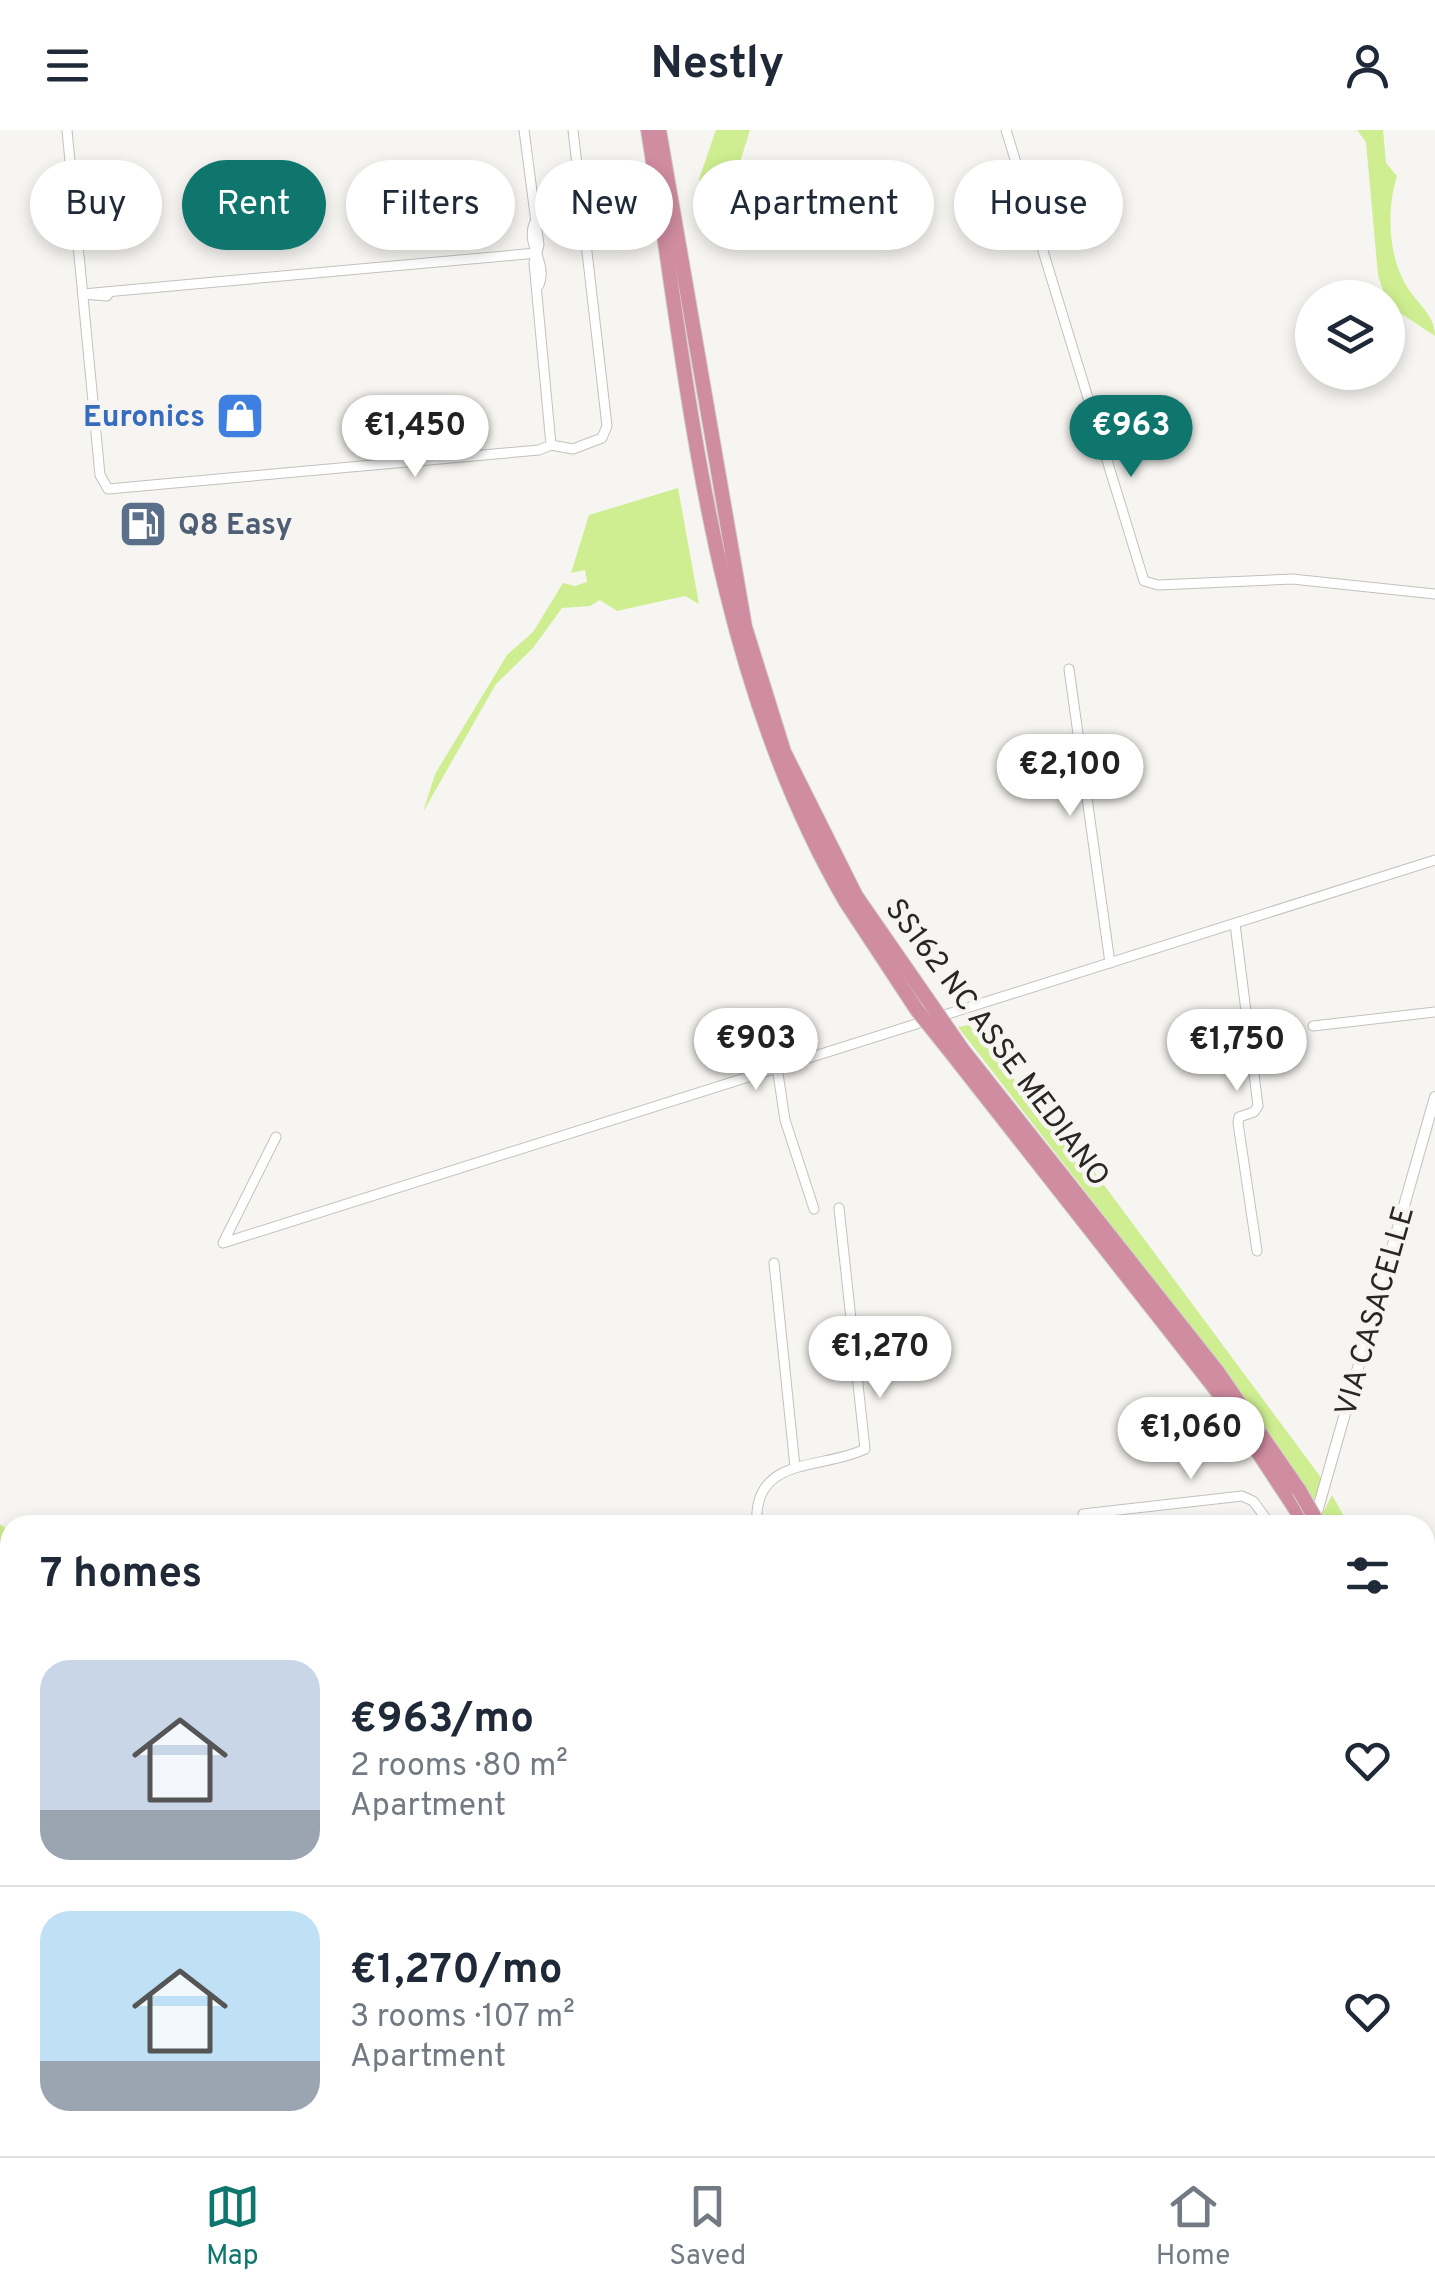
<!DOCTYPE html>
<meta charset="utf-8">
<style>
body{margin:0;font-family:Overpass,sans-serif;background:#f2f2f3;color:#1f2937;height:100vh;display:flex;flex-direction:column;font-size:38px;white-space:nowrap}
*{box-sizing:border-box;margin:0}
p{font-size:32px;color:#747a83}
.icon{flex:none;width:55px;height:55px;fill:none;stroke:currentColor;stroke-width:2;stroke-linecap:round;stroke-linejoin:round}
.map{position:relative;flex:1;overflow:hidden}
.side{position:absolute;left:0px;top:1385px;width:1435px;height:642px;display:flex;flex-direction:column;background:#fff;border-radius:30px 30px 0 0;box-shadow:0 5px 15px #0003}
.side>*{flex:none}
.top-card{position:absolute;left:30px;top:30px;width:1375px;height:90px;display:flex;gap:20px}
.tools{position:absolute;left:1295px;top:150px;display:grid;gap:20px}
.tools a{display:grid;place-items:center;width:110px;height:110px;border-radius:50%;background:#fff;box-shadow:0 5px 15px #0003;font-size:50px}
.price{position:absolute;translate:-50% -85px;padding:0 22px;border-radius:35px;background:#fff;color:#222;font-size:32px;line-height:65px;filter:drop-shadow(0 2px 5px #0008)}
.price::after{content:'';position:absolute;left:50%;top:60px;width:30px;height:22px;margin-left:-15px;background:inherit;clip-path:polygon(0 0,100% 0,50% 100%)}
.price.on{background:#0f766e;color:#fff}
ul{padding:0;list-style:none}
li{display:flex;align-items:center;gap:30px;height:250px;padding:0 40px}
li+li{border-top:2px solid #e0e1e3}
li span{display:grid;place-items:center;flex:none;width:280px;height:200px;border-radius:30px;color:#555}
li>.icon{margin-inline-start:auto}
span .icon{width:120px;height:120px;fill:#fffc;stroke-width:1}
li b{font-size:42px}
h2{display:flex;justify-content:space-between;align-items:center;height:120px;padding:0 40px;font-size:42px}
.tag{padding:0 35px;border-radius:45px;background:#fff;box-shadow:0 5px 15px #0003;font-size:35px;line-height:90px}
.tag.on{background:#0f766e;color:#fff}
header{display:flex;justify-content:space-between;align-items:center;height:130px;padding:0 40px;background:#fff;font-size:45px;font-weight:700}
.menu{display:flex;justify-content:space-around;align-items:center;height:140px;border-top:2px solid #e0e1e3;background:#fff;font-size:28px;color:#747a83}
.menu a{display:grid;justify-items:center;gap:5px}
.menu .on{color:#0f766e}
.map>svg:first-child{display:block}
</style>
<header><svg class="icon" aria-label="menu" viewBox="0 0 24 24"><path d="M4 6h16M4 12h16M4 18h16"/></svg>Nestly<svg class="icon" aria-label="person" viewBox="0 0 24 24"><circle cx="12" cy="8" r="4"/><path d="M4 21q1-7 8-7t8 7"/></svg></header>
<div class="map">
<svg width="1435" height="2026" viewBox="0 0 1435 2026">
<rect width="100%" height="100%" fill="#f7f5f1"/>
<!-- green -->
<g fill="#ceee91">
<path d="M716 0H750L718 102 708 105 699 49Z"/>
<path d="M1357 0H1383L1386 33 1397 46C1386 80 1388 129 1409 160 1420 176 1435 186 1435 206L1388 175 1378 145 1366 12Z"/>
<path d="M678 358 699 474 685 466 617 481 600 470 590 476 562 478 533 518 496 554 423 682 435 644 507 525 533 502 563 453 575 456 587 452 585 440 571 443 589 385Z"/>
<path d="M969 895 1035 974 1047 978 1322 1349 1314 1370 1236 1256 958 897Z"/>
<path d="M1332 1365 1349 1395H1326L1321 1387Z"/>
<path d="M0 1394 10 1401V1469L0 1467Z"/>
<path d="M1425 1566 1435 1569V1630L1425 1606Z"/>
<path d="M1425 1878 1435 1881V1928L1425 1929Z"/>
<path d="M686 2018H831L829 2026H686Z"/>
</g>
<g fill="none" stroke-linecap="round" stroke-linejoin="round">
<!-- minor casing -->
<g stroke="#c3c1bd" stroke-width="11">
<g id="minor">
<path d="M67 0 100 345 108 359 539 320 551 315 534 133 539 115 524 0"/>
<path d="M1006 0 1144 451 1158 455 1292 449 1435 464"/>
<path d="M534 94C526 116 548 133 539 155"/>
<path d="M83 164 537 123"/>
<path d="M83 164 107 166 109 162"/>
<path d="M551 315 573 319 602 308 607 296 573 0"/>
<path d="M1069 539 1110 833"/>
<path d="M1235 794 1258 976 1254 982 1239 987 1238 993 1257 1121"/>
<path d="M1313 896 1435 882"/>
<path d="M777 937 785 990 814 1079"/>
<path d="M276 1007 223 1113 1435 730"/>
<path d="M774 1133 795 1337"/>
<path d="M757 1395C752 1325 823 1340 865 1319L839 1078"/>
<path d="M1084 1395 1083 1384 1242 1366 1253 1371 1271 1395"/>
<path d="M1425 1561H1435"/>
<path d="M1425 1730 1431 1746 1425 1749"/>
<path d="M439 2018 440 2026"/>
<path d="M572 2018 573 2026"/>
<path d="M963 2018 978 2026"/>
</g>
</g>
<!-- tertiary casing -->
<g stroke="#c3c1bd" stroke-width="12">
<g id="tertiary">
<path d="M1315 1389 1435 967"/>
<path d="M1133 2026 1136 2018"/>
</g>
</g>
<!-- trunk casing -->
<g stroke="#d0cfcf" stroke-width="16">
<g id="trunk">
<path d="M648 0C690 261 710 539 846 772"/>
<path d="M659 0 745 497 784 622 856 766"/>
<path d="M962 919 1217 1241 1299 1360"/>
<path d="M953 925 1221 1266 1306 1395"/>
<path d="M1425 1621 1435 1644"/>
<path d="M1425 1650 1435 1674"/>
</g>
</g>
<!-- minor -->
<use href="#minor" stroke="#fff" stroke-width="9"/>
<!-- tertiary -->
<use href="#tertiary" stroke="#fff" stroke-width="10"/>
<!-- trunk -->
<use href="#trunk" stroke="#d08ca0" stroke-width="14"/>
<!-- trunk-bridge casing -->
<g stroke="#d0cfcf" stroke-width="16" stroke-linecap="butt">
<g id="trunk-bridge">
<path d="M856 766 962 919"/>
<path d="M846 772 917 880 953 925"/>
<path d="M1299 1360 1319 1395"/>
</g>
</g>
<!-- trunk-bridge -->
<use href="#trunk-bridge" stroke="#d08ca0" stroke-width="14"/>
</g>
<!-- icons -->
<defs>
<g id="shop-square" transform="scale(2.5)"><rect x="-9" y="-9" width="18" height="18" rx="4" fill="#3f7fe0" stroke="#f7f5f1"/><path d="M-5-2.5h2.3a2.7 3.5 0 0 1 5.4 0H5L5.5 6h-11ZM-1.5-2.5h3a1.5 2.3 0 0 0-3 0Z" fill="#fff"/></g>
<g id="fuel-square" transform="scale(2.5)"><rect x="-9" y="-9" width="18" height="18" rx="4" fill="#5c6f8a" stroke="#f7f5f1"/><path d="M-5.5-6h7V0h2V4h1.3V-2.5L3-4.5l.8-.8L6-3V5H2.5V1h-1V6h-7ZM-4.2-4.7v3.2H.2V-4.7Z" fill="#fff"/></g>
</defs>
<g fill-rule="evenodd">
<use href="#shop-square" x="240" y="286"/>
<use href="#fuel-square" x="143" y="394"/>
</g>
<g text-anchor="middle" stroke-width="9" stroke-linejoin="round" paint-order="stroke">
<!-- shop labels -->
<g font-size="30" font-weight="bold" fill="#366cbe" stroke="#f7f5f1" text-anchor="end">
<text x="205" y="296">Euronics</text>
</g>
<!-- service labels -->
<g font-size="30" font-weight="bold" fill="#4e5e75" stroke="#f7f5f1" text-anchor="start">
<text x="178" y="404">Q8 Easy</text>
</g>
<!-- street labels -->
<g font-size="30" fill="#282726" stroke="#f7f5f1">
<text transform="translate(998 912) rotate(53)" y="10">SS162 NC ASSE MEDIANO</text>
<text transform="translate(1374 1181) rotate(-74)" y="10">VIA CASACELLE</text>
</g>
</g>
</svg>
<div class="tools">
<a><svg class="icon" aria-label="layers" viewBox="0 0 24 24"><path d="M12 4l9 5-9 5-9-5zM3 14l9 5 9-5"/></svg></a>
</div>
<b class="price" style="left:415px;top:350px">€1,450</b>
<b class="price on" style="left:1131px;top:350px">€963</b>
<b class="price" style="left:1070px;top:689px">€2,100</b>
<b class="price" style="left:756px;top:963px">€903</b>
<b class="price" style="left:1237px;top:964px">€1,750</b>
<b class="price" style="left:880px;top:1271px">€1,270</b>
<b class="price" style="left:1191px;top:1352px">€1,060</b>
<div class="top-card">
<a class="tag">Buy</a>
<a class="tag on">Rent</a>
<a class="tag">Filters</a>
<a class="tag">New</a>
<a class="tag">Apartment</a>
<a class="tag">House</a>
</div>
<section class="side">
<h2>7 homes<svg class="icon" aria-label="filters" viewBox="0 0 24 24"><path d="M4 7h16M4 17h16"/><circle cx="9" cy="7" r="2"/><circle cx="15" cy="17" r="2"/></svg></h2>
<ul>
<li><span style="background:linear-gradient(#c9d6e8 75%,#9aa5b1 0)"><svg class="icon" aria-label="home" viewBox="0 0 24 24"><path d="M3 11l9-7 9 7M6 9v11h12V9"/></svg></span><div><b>€963/mo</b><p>2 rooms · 80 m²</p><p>Apartment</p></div><svg class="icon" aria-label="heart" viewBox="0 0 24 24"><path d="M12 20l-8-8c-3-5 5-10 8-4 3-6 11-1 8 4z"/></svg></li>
<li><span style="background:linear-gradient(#bfe0f5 75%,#9aa5b1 0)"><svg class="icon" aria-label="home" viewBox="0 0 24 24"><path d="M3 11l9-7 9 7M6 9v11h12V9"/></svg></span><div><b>€1,270/mo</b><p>3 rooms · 107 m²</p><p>Apartment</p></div><svg class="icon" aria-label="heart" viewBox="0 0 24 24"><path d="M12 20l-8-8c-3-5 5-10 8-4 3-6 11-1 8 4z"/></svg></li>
</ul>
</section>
</div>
<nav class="menu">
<a class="on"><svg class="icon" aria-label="map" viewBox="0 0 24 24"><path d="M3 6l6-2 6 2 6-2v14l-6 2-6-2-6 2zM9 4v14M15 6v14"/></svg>Map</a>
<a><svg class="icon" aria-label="saved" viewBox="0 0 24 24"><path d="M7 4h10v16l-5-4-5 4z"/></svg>Saved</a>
<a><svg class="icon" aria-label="home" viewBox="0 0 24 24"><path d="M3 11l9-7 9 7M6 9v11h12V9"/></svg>Home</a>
</nav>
